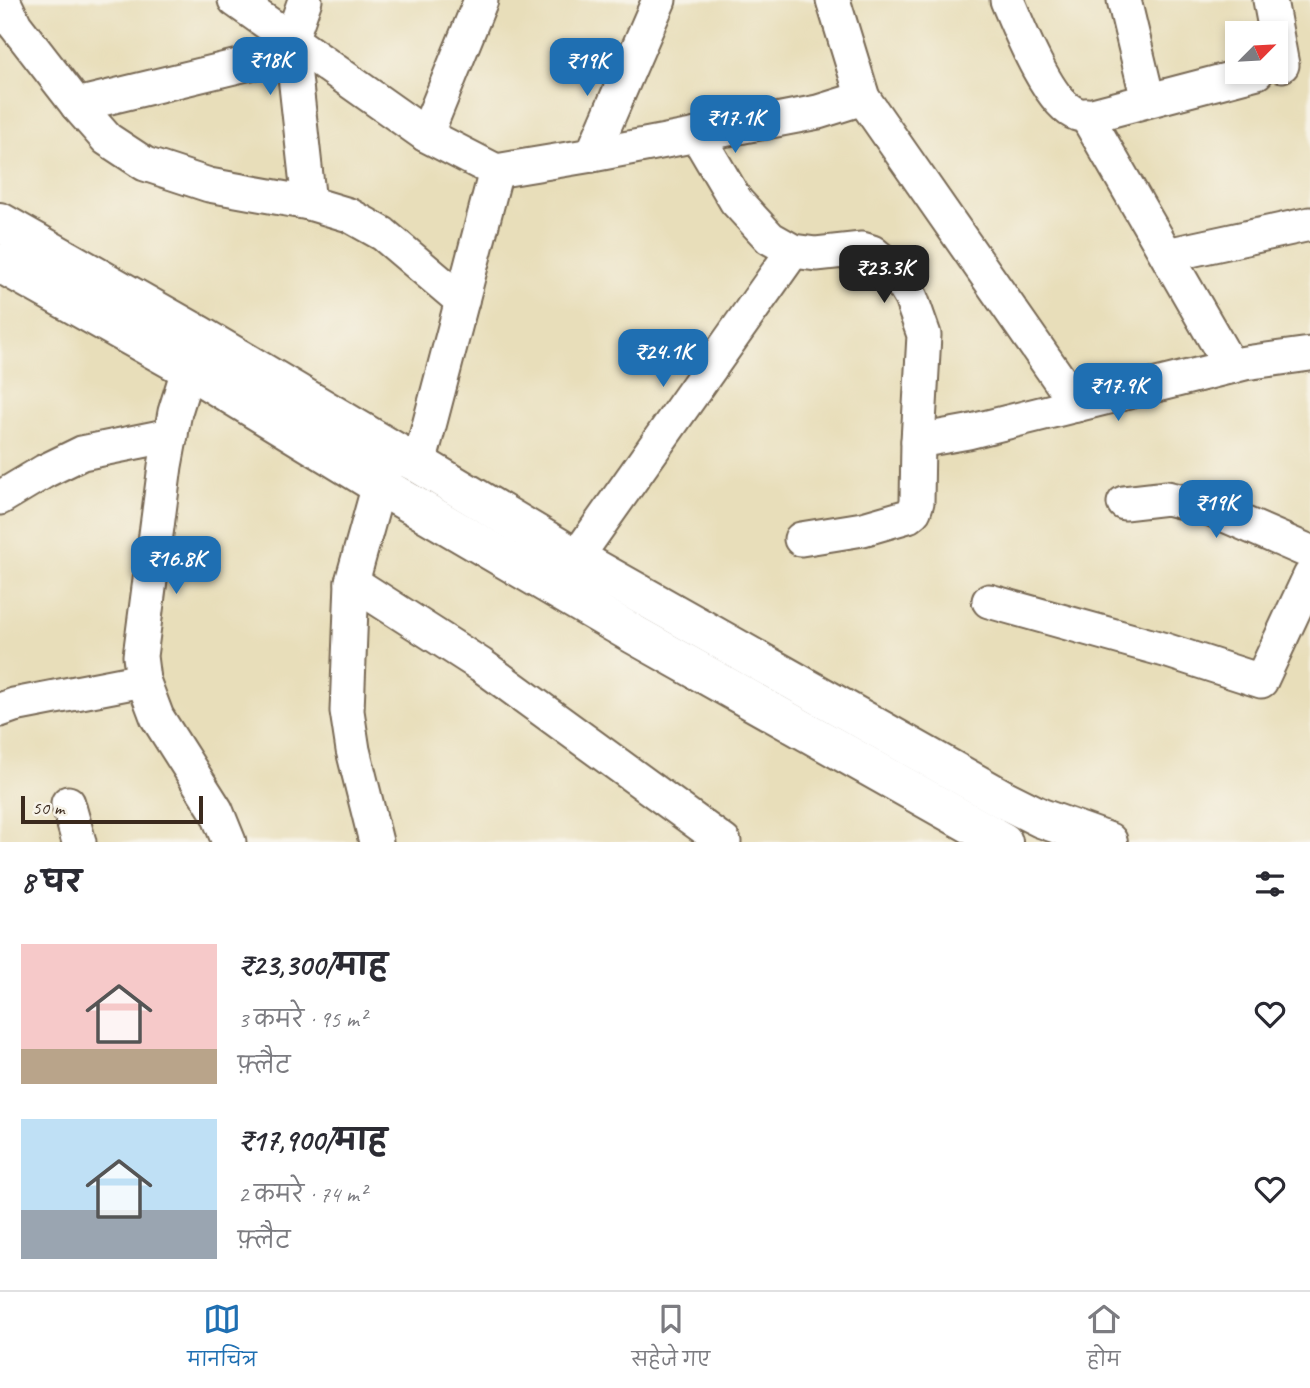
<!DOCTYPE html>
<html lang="hi">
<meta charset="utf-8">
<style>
body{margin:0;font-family:Caveat,"Playpen Sans Deva",sans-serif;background:#f7f7f7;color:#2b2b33;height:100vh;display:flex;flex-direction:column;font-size:26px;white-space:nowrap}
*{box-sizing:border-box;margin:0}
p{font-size:23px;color:#7c7c81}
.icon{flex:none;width:38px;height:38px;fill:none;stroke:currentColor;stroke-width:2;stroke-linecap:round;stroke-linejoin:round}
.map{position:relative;height:842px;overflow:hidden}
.details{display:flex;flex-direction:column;background:#fff;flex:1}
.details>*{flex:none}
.needle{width:46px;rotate:66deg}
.tools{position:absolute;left:1225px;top:21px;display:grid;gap:14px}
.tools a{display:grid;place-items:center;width:63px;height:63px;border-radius:0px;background:#fff;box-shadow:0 4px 10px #0003;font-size:35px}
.scale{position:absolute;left:21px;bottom:18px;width:182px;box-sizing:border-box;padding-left:7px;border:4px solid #3b2a1e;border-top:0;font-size:19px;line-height:24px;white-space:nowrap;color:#3b2a1e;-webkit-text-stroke:5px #f7f3e8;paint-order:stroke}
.price{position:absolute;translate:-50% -60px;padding:0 16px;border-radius:14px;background:#1f6fb2;color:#fff;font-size:23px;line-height:46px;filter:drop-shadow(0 2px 4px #0008)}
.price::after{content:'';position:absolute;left:50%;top:42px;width:21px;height:16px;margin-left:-10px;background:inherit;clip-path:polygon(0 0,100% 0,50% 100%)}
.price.on{background:#222;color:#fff}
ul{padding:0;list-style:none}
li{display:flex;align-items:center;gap:21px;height:175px;padding:0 21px}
li span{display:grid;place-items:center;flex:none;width:196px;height:140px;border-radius:0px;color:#555}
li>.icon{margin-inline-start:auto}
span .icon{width:84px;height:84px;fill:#fffc;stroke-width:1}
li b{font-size:30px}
h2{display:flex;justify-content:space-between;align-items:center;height:84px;padding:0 21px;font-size:30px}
.tab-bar{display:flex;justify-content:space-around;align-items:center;height:98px;border-top:2px solid #e1e1e2;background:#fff;font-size:19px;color:#7c7c81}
.tab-bar a{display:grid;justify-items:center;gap:4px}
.tab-bar .on{color:#1f6fb2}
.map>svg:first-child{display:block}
</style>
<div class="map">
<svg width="1310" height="842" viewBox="0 0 1310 842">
<rect width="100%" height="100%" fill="#f7f3e8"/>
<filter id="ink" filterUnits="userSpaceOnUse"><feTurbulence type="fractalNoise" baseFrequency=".0143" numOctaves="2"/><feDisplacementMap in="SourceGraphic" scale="14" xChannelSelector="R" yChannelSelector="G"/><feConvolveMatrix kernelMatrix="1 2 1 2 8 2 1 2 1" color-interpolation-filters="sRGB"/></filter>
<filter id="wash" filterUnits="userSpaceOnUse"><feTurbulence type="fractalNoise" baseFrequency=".00686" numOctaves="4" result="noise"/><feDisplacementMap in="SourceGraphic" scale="28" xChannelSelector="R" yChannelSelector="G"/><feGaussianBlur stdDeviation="1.57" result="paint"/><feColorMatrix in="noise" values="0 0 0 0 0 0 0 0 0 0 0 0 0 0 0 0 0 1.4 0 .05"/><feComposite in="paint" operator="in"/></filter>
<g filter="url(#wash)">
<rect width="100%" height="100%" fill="#e8deba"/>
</g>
<g filter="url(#ink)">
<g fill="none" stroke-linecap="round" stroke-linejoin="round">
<!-- minor casing -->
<g stroke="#786955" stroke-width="37">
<g id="minor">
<path d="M3 0 15 25 77 105 107 139 145 164 209 185 309 203 349 215 383 234 462 301"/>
<path d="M235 0 426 135"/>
<path d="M305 0 291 40 309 203"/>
<path d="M833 0 863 98 1077 405"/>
<path d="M1007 0C1018 26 1049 105 1077 114 1082 116 1088 115 1093 115L1257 72"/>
<path d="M1124 0 1148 100"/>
<path d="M1270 0 1282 65"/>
<path d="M77 105 292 53"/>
<path d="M1086 115 1231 367"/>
<path d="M697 135 736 201 770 238 793 251 816 254 862 249 872 252 895 271 911 298 924 335 918 441 917 502 914 511 908 516 863 529 801 539"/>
<path d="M592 155 818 112 863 98"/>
<path d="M496 171 592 155 659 0"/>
<path d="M1167 255 1310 224"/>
<path d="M196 344 175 412 165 466 140 656 143 680 157 717 216 810 229 842"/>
<path d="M918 441 968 432 1245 363 1310 354"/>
<path d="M419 464 496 171 426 135 481 0"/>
<path d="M0 498 45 471 82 453 171 435"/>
<path d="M1124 503 1167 498 1211 509 1310 552"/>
<path d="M576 558 793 251"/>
<path d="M352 582 481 665 724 842"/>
<path d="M989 601 1165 650 1261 681 1310 576"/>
<path d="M0 710 14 705 143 680"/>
<path d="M68 803 79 842"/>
<path d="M376 842 353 750 347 711 352 582 379 485 389 463"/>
</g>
</g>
<!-- major casing -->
<g stroke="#786955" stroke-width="42">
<g id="major">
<path d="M0 222 199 335 394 451 419 464 576 558 1003 799 1041 818 1108 842"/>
<path d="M0 263 189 369 379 485 635 635 1003 842"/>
</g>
</g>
<!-- minor -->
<use href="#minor" stroke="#fff" stroke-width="33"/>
<!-- major -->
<use href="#major" stroke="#fff" stroke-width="38"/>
</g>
</g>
</svg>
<div class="tools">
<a><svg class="needle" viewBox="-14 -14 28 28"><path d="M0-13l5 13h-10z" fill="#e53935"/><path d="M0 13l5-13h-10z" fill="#7c7c81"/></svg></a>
</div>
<div class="scale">50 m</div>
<b class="price" style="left:270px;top:97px">₹18K</b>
<b class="price" style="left:587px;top:98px">₹19K</b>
<b class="price" style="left:735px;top:155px">₹17.1K</b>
<b class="price on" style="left:884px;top:305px">₹23.3K</b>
<b class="price" style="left:663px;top:389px">₹24.1K</b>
<b class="price" style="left:1118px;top:423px">₹17.9K</b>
<b class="price" style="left:1216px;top:540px">₹19K</b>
<b class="price" style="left:176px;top:596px">₹16.8K</b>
</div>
<section class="details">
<h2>8 घर<svg class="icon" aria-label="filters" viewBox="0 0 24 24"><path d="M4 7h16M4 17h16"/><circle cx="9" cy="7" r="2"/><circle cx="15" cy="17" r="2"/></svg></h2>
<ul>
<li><span style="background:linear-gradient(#f6c9c9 75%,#b9a48a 0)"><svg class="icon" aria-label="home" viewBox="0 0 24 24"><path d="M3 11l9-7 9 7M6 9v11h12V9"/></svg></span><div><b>₹23,300/माह</b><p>3 कमरे · 95 m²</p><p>फ़्लैट</p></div><svg class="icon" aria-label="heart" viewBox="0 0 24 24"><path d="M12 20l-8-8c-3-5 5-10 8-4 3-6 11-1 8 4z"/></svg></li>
<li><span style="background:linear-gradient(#bfe0f5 65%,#9aa5b1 0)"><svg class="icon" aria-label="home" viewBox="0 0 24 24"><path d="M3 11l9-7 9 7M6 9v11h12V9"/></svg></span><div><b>₹17,900/माह</b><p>2 कमरे · 74 m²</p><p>फ़्लैट</p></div><svg class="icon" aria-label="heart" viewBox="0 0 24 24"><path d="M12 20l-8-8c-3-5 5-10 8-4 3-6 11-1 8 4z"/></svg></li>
</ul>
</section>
<nav class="tab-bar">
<a class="on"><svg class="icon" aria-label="map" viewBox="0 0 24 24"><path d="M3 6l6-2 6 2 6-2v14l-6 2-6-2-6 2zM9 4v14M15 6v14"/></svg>मानचित्र</a>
<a><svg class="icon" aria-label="saved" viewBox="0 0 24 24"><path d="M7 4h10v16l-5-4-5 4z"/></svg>सहेजे गए</a>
<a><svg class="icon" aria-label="home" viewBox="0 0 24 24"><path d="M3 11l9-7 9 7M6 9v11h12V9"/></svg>होम</a>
</nav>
